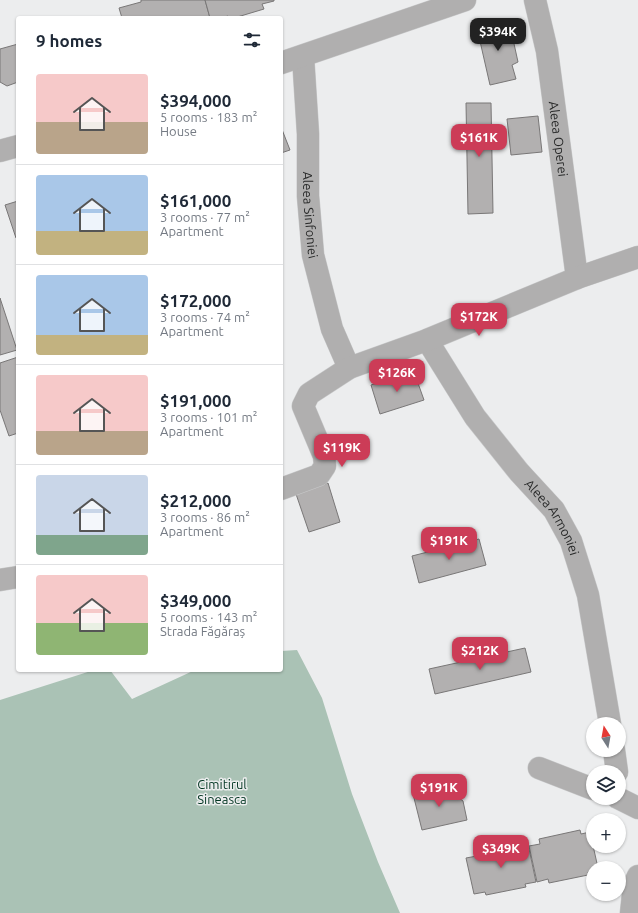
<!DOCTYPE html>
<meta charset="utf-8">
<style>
body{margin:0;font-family:Ubuntu,sans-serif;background:#f2f2f3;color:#1f2937;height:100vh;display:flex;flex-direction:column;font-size:15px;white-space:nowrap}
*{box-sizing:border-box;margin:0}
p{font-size:13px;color:#747a83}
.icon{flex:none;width:22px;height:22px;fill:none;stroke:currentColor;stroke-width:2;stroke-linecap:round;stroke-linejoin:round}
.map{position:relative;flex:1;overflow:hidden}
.panel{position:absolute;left:16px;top:16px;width:267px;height:656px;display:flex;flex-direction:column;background:#fff;border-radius:4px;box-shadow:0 1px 3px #0004}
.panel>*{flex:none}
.needle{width:26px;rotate:349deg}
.tools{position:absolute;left:586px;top:717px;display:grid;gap:8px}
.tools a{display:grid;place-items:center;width:40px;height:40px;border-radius:50%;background:#fff;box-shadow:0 1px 3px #0004;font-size:20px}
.price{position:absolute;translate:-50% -34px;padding:0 9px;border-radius:8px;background:#cc3c57;color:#fff;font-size:13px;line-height:26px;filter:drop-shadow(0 1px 2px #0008)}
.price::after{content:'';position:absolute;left:50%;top:24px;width:12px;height:9px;margin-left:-6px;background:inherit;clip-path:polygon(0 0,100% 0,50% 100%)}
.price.on{background:#222;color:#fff}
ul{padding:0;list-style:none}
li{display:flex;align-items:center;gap:12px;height:100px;padding:0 20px}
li+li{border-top:1px solid #e0e1e3}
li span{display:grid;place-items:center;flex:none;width:112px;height:80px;border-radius:4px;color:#555}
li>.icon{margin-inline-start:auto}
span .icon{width:48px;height:48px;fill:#fffc;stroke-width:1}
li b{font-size:17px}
h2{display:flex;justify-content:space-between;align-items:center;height:48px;padding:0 20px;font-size:17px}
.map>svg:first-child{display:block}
</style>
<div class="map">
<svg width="638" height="913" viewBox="0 0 638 913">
<rect width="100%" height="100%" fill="#ecedee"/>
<!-- green -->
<path fill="#aac2b5" d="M297 650 322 698 352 794 378 862 400 913H0V700L94 670H110L132 699 195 670H281V651Z"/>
<!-- building -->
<g fill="#b2b0b0" stroke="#797777">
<path d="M141 0H205L210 18H122L119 8 141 2Z"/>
<path d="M205 0H274V1L262 4 264 9 234 18H229L228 16 221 18H210Z"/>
<path d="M509 21 518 62 512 65 516 79 490 85 477 28Z"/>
<path d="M18 44V82L7 86 0 82V49Z"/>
<path d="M466 103H491L493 213 468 214Z"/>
<path d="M538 116 542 152 511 155 507 119Z"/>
<path d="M281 127 290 150 281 153Z"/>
<path d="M18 201V238H16L5 205Z"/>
<path d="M0 298 17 350 0 355Z"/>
<path d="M18 357V433L9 436 0 410V363Z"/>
<path d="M414 372 424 400 380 414 371 385Z"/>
<path d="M328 483 340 522 309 532 296 494Z"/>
<path d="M479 539 486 565 419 583 412 556Z"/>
<path d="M525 648 531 672 435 694 429 669Z"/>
<path d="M444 787 463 801 467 820 422 830 413 794Z"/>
<path d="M580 830 581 834 590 832 598 868H593V871L588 872V875L549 883 548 879 537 882 529 846 540 844 539 839Z"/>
<path d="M518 842V846L528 844 536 882 525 884 526 887 486 895 485 892 474 894 466 858 477 856 476 851Z"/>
</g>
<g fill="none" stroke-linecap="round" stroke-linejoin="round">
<!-- minor casing -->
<g stroke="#c9cacb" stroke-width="23">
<g id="minor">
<path id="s1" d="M535 0 547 51 577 278"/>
<path id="s2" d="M303 56 308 134V196L313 255 332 329 349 368"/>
<path d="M281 63 465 0"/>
<path d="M0 151 18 146"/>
<path id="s3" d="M427 340 475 417 519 472 554 510 571 541 588 595 610 724"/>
<path d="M281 489 319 475 325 466 324 456 303 406 309 394 349 368 427 340 577 278 638 257"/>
<path d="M0 580 18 577"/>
<path d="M614 750 617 772"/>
<path d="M539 768 593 789"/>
<path d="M618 798 638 808"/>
<path d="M631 913 634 885 638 876"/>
</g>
</g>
<!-- minor -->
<use href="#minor" stroke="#b0afaf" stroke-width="22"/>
</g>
<g text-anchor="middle" stroke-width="3" stroke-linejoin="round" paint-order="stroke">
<!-- street labels -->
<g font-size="13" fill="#282929" stroke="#ecedee">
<text dy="5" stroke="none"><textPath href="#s1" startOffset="141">Aleea Operei</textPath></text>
<text dy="5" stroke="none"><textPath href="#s2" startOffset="159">Aleea Sinfoniei</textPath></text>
<text dy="5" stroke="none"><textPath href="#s3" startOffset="218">Aleea Armoniei</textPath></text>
</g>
<!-- park labels -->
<g font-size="13" fill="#023622" stroke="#ecedee">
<text x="222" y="789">Cimitirul<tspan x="222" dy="15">Sineasca</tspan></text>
</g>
</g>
</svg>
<div class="tools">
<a><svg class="needle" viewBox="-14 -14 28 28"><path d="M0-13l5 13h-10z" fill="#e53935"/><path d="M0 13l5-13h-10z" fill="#747a83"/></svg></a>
<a><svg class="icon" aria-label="layers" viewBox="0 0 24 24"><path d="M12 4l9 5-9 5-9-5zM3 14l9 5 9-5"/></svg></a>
<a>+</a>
<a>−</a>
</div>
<b class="price on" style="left:498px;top:52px">$394K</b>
<b class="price" style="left:479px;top:158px">$161K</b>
<b class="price" style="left:479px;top:337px">$172K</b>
<b class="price" style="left:397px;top:393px">$126K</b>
<b class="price" style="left:342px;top:468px">$119K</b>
<b class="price" style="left:449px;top:561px">$191K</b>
<b class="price" style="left:480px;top:671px">$212K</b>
<b class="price" style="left:439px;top:808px">$191K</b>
<b class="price" style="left:501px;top:869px">$349K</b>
<section class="panel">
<h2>9 homes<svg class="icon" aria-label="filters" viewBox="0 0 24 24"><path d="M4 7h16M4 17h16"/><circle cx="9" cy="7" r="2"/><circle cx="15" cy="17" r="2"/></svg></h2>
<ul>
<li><span style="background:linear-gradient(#f6c9c9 60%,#b9a48a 0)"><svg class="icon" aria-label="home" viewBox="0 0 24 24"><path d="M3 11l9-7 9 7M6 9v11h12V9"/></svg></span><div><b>$394,000</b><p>5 rooms · 183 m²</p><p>House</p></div></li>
<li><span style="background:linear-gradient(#a9c7e8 70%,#c2b280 0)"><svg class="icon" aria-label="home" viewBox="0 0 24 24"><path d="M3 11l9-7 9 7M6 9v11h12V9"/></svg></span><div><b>$161,000</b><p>3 rooms · 77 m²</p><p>Apartment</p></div></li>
<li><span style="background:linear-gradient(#a9c7e8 75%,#c2b280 0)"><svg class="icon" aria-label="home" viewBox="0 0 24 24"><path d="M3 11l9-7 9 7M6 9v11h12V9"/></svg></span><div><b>$172,000</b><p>3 rooms · 74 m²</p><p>Apartment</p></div></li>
<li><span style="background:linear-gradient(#f6c9c9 70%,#b9a48a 0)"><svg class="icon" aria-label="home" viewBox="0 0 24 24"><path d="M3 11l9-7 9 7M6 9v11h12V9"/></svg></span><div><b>$191,000</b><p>3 rooms · 101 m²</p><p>Apartment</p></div></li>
<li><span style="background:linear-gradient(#c9d6e8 75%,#7fa58c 0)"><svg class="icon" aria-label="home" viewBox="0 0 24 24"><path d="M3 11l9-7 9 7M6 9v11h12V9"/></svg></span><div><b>$212,000</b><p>3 rooms · 86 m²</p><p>Apartment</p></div></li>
<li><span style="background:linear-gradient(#f6c9c9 60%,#8fb573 0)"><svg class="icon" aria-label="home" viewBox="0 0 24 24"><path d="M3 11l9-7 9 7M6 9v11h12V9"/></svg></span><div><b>$349,000</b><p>5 rooms · 143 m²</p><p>Strada Făgăraș</p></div></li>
</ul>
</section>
</div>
